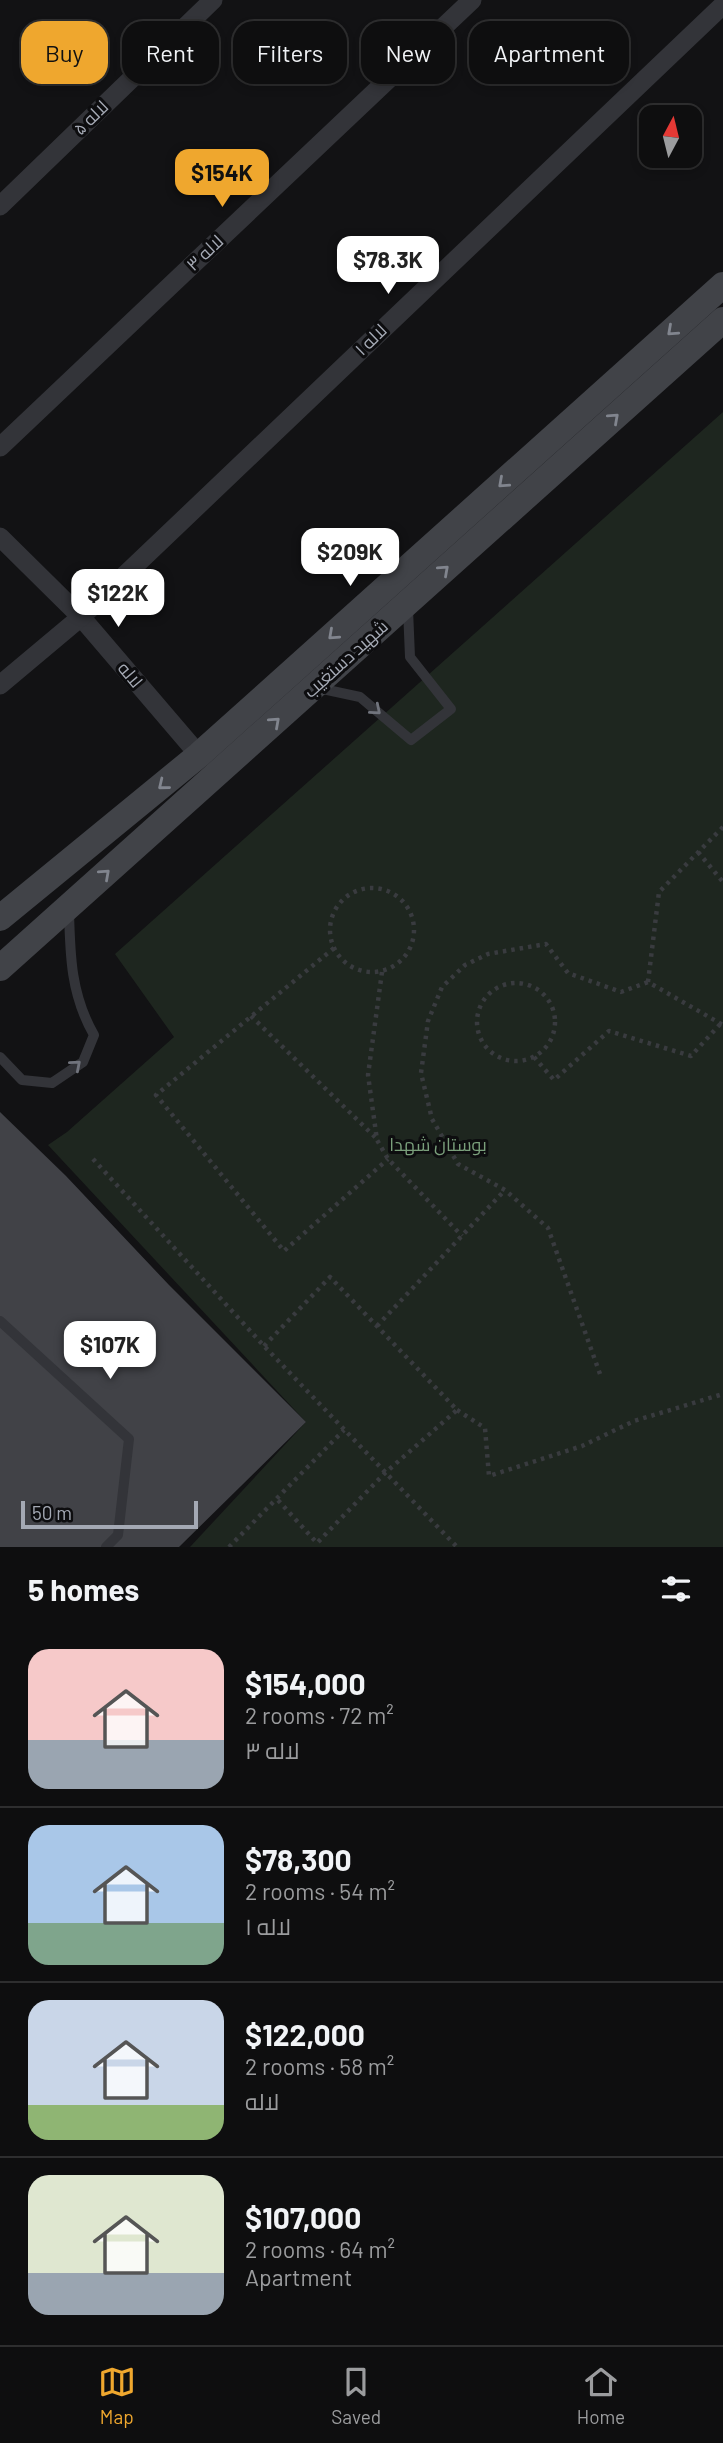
<!DOCTYPE html>
<meta charset="utf-8">
<style>
body{margin:0;font-family:Barlow,Cairo,sans-serif;background:#1c1c1d;color:#f1f3f6;height:100vh;display:flex;flex-direction:column;font-size:26px;white-space:nowrap}
*{box-sizing:border-box;margin:0}
p{font-size:23px;color:#9b9c9e}
.icon{flex:none;width:38px;height:38px;fill:none;stroke:currentColor;stroke-width:2;stroke-linecap:round;stroke-linejoin:round}
.map{position:relative;height:1547px;overflow:hidden}
.details{display:flex;flex-direction:column;background:#0e0e0f;flex:1}
.details>*{flex:none}
.guide{position:absolute;left:21px;top:21px;width:682px;height:63px;display:flex;gap:14px}
.needle{width:46px;rotate:7deg}
.fabs{position:absolute;left:639px;top:105px;display:grid;gap:14px}
.fabs a{display:grid;place-items:center;width:63px;height:63px;border-radius:14px;background:#0e0e0f;box-shadow:0 4px 10px #0003,0 0 0 2px #2e2e2f;font-size:35px}
.scale{position:absolute;left:21px;bottom:18px;width:177px;box-sizing:border-box;padding-left:7px;border:4px solid #a4a9b4;border-top:0;font-size:19px;line-height:24px;white-space:nowrap;color:#a4a9b4;-webkit-text-stroke:5px #0d0d0f;paint-order:stroke}
.price{position:absolute;translate:-50% -60px;padding:0 16px;border-radius:14px;background:#fff;color:#222;font-size:23px;line-height:46px;filter:drop-shadow(0 2px 4px #0008)}
.price::after{content:'';position:absolute;left:50%;top:42px;width:21px;height:16px;margin-left:-10px;background:inherit;clip-path:polygon(0 0,100% 0,50% 100%)}
.price.selected{background:#efa72e;color:#111}
ul{padding:0;list-style:none}
li{display:flex;align-items:center;gap:21px;height:175px;padding:0 28px}
li+li{border-top:2px solid #2e2e2f}
li span{display:grid;place-items:center;flex:none;width:196px;height:140px;border-radius:21px;color:#555}
li>.icon{margin-inline-start:auto}
span .icon{width:84px;height:84px;fill:#fffc;stroke-width:1}
li b{font-size:30px}
h2{display:flex;justify-content:space-between;align-items:center;height:84px;padding:0 28px;font-size:30px}
.pill{padding:0 24px;border-radius:21px;background:#0e0e0f;box-shadow:0 4px 10px #0003,0 0 0 2px #2e2e2f;font-size:24px;line-height:63px}
.pill.selected{background:#efa72e;color:#111}
.tab-bar{display:flex;justify-content:space-around;align-items:center;height:98px;border-top:2px solid #2e2e2f;background:#0e0e0f;font-size:19px;color:#9b9c9e}
.tab-bar a{display:grid;justify-items:center;gap:4px}
.tab-bar .selected{color:#efa72e}
.map>svg:first-child{display:block}
</style>
<div class="map">
<svg width="723" height="1547" viewBox="0 0 723 1547">
<rect width="100%" height="100%" fill="#121214"/>
<!-- green -->
<path fill="#1e261f" d="M723 412V1547H190L306 1422 48 1145 67 1132 174 1037 115 954Z"/>
<!-- building -->
<path fill="#414247" d="M0 1112 66 1176 169 1285 306 1422 179 1547H0Z"/>
<g fill="none" stroke-linecap="round" stroke-linejoin="round">
<!-- path -->
<g stroke="#393b3f" stroke-width="4.5" stroke-dasharray="3.5 5" stroke-linecap="butt">
<path d="M723 827 659 892 648 982 723 1025"/>
<path d="M698 852 723 882"/>
<circle cx="372" cy="930" r="42"/>
<path d="M334 948 156 1095 284 1251 388 1159"/>
<path d="M382 972 368 1075 377 1140 388 1159 462 1236"/>
<circle cx="516" cy="1022" r="39"/>
<path d="M251 1016 376 1138"/>
<path d="M534 1057 554 1080 609 1031 691 1056 723 1021"/>
<path d="M93 1159 264 1346 457 1547"/>
<path d="M377 1326 505 1190"/>
<path d="M264 1346 330 1277 457 1410 385 1473 317 1543 276 1498"/>
<path d="M600 1374 548 1228 505 1190 458 1164 432 1119 421 1073 428 1021 442 987 465 965 488 954 546 944 568 973 621 992 648 982"/>
<path d="M457 1410 485 1428 489 1476 582 1446 634 1421 723 1394"/>
<path d="M229 1547 344 1430"/>
</g>
<!-- service -->
<g stroke="#333439" stroke-width="10">
<path d="M318 688 360 697 411 740 451 709 410 657 408 609"/>
<path d="M0 1057 22 1080 52 1083 83 1062 94 1035C71 995 70 956 69 910"/>
<path d="M0 1321 129 1439 118 1535 106 1547"/>
</g>
<!-- minor -->
<g stroke="#333439" stroke-width="19">
<path d="M0 206 213 0"/>
<path d="M0 447 472 0"/>
<path d="M0 537 81 617 199 755"/>
<path d="M0 685 81 617 723 5"/>
</g>
<!-- secondary -->
<g stroke="#414348" stroke-width="26">
<path d="M0 918 199 755 723 285"/>
<path d="M0 968 723 320"/>
</g>
</g>
<!-- one-way arrows -->
<defs><path id="oneway-chevron" d="M-2-3.5L2.5 0L-2 3.5" fill="none" stroke-width="1.6" stroke-linecap="round" stroke-linejoin="round" transform="scale(1.75)"/></defs>
<g stroke="#81858e">
<use href="#oneway-chevron" transform="translate(672 331) rotate(138)"/>
<use href="#oneway-chevron" transform="translate(614 418) rotate(-42)"/>
<use href="#oneway-chevron" transform="translate(503 483) rotate(138)"/>
<use href="#oneway-chevron" transform="translate(444 570) rotate(-42)"/>
<use href="#oneway-chevron" transform="translate(333 635) rotate(138)"/>
<use href="#oneway-chevron" transform="translate(275 722) rotate(-42)"/>
<use href="#oneway-chevron" transform="translate(163 785) rotate(141)"/>
<use href="#oneway-chevron" transform="translate(105 874) rotate(-42)"/>
</g>
<g stroke="#71747d">
<use href="#oneway-chevron" transform="translate(376 710) rotate(40)"/>
<use href="#oneway-chevron" transform="translate(76 1065) rotate(-41)"/>
</g>
<g text-anchor="middle" stroke-width="6" stroke-linejoin="round" paint-order="stroke">
<!-- street labels -->
<g font-size="18" fill="#a4a9b4" stroke="#0d0d0f">
<text transform="translate(91 118) rotate(-44)" y="6">لاله ۵</text>
<text transform="translate(205 253) rotate(-43)" y="6">لاله ۳</text>
<text transform="translate(371 340) rotate(-44)" y="6">لاله ۱</text>
<text transform="translate(346 659) rotate(-42)" y="6">شهید دستغیب</text>
<text transform="translate(130 675) rotate(50)" y="6">لاله</text>
</g>
<!-- park labels -->
<g font-size="18" fill="#7a9f7b" stroke="#0d0d0f">
<text x="438" y="1151">بوستان شهدا</text>
</g>
</g>
</svg>
<div class="fabs">
<a><svg class="needle" viewBox="-14 -14 28 28"><path d="M0-13l5 13h-10z" fill="#e53935"/><path d="M0 13l5-13h-10z" fill="#9b9c9e"/></svg></a>
</div>
<div class="scale">50 m</div>
<b class="price selected" style="left:222px;top:209px">$154K</b>
<b class="price" style="left:388px;top:296px">$78.3K</b>
<b class="price" style="left:350px;top:588px">$209K</b>
<b class="price" style="left:118px;top:629px">$122K</b>
<b class="price" style="left:110px;top:1381px">$107K</b>
<div class="guide">
<a class="pill selected">Buy</a>
<a class="pill">Rent</a>
<a class="pill">Filters</a>
<a class="pill">New</a>
<a class="pill">Apartment</a>
</div>
</div>
<section class="details">
<h2>5 homes<svg class="icon" aria-label="filters" viewBox="0 0 24 24"><path d="M4 7h16M4 17h16"/><circle cx="9" cy="7" r="2"/><circle cx="15" cy="17" r="2"/></svg></h2>
<ul>
<li><span style="background:linear-gradient(#f6c9c9 65%,#9aa5b1 0)"><svg class="icon" aria-label="home" viewBox="0 0 24 24"><path d="M3 11l9-7 9 7M6 9v11h12V9"/></svg></span><div><b>$154,000</b><p>2 rooms · 72 m²</p><p>لاله ۳</p></div></li>
<li><span style="background:linear-gradient(#a9c7e8 70%,#7fa58c 0)"><svg class="icon" aria-label="home" viewBox="0 0 24 24"><path d="M3 11l9-7 9 7M6 9v11h12V9"/></svg></span><div><b>$78,300</b><p>2 rooms · 54 m²</p><p>لاله ۱</p></div></li>
<li><span style="background:linear-gradient(#c9d6e8 75%,#8fb573 0)"><svg class="icon" aria-label="home" viewBox="0 0 24 24"><path d="M3 11l9-7 9 7M6 9v11h12V9"/></svg></span><div><b>$122,000</b><p>2 rooms · 58 m²</p><p>لاله</p></div></li>
<li><span style="background:linear-gradient(#dfe7d0 70%,#9aa5b1 0)"><svg class="icon" aria-label="home" viewBox="0 0 24 24"><path d="M3 11l9-7 9 7M6 9v11h12V9"/></svg></span><div><b>$107,000</b><p>2 rooms · 64 m²</p><p>Apartment</p></div></li>
</ul>
</section>
<nav class="tab-bar">
<a class="selected"><svg class="icon" aria-label="map" viewBox="0 0 24 24"><path d="M3 6l6-2 6 2 6-2v14l-6 2-6-2-6 2zM9 4v14M15 6v14"/></svg>Map</a>
<a><svg class="icon" aria-label="saved" viewBox="0 0 24 24"><path d="M7 4h10v16l-5-4-5 4z"/></svg>Saved</a>
<a><svg class="icon" aria-label="home" viewBox="0 0 24 24"><path d="M3 11l9-7 9 7M6 9v11h12V9"/></svg>Home</a>
</nav>
